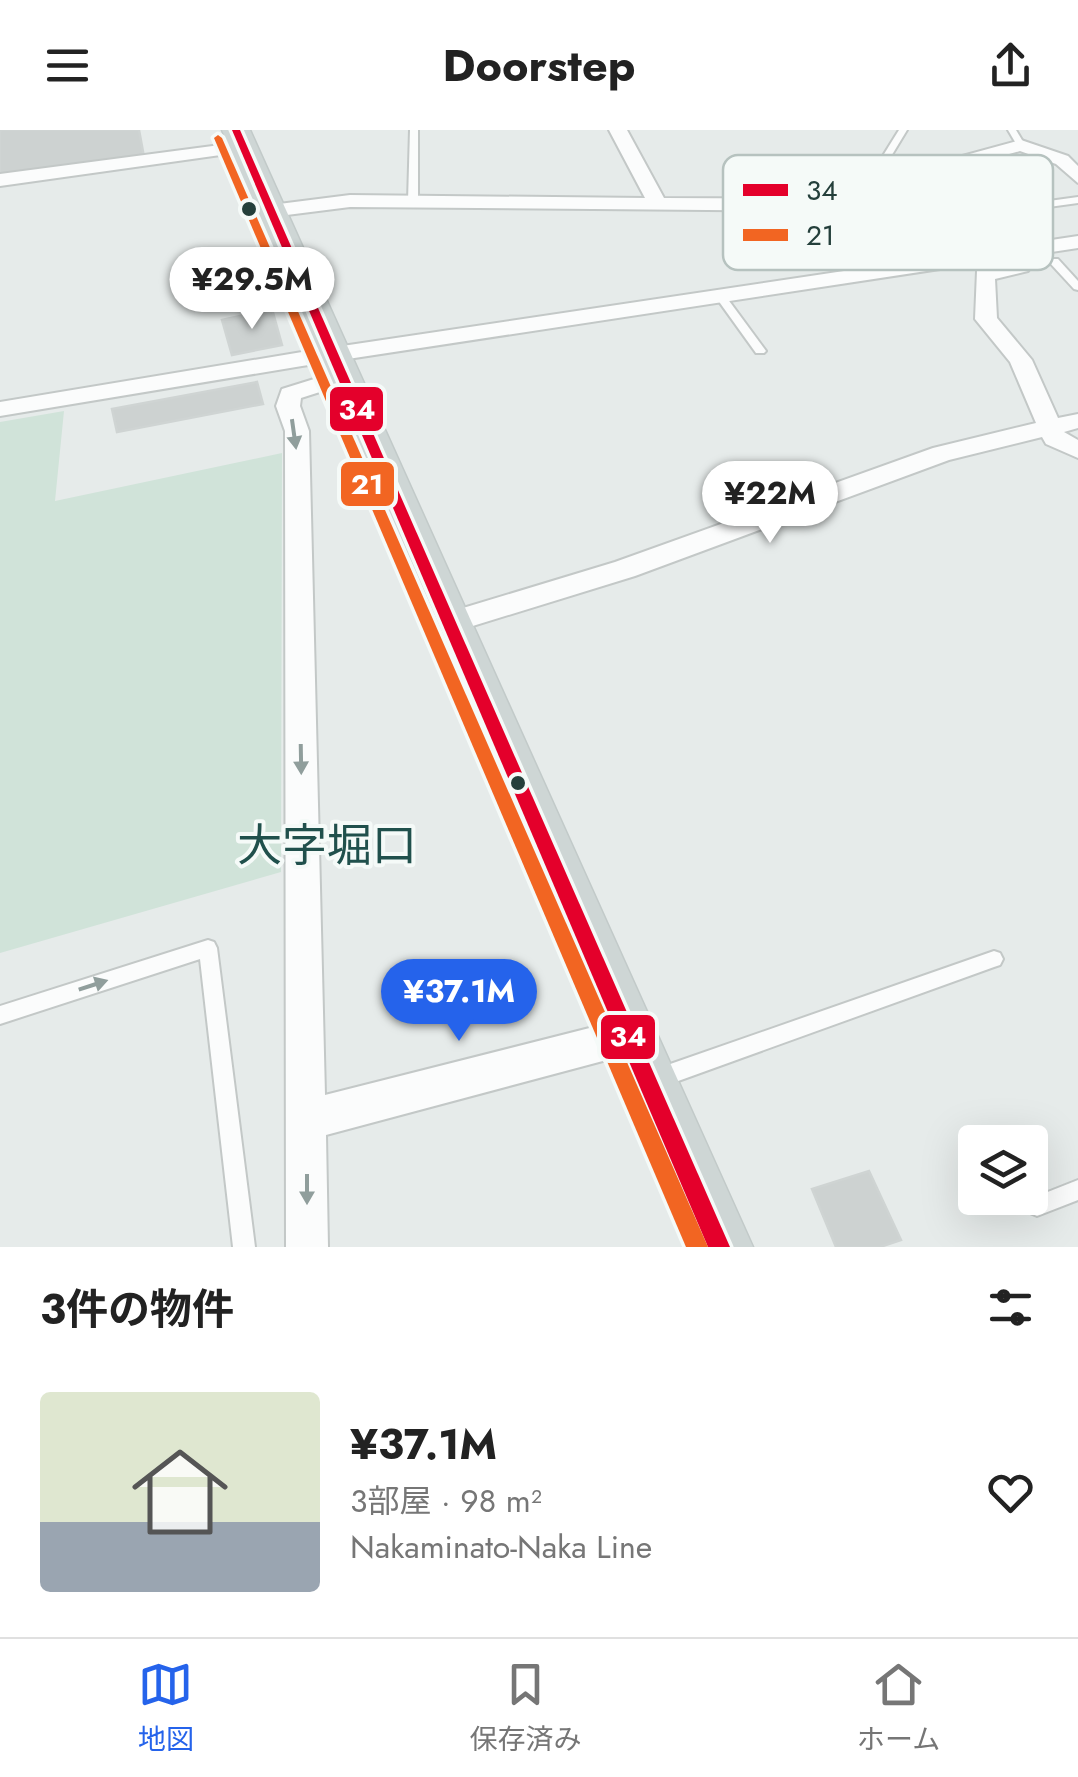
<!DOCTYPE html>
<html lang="ja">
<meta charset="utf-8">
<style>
body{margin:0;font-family:Jost,"Noto Sans JP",sans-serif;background:#f2f2f2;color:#222;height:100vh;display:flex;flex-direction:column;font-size:38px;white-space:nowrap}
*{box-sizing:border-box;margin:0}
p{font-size:32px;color:#767676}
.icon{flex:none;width:55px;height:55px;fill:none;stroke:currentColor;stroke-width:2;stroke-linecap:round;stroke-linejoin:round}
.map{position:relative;height:1117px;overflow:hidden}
.drawer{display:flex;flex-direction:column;background:#fff;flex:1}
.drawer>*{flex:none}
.fabs{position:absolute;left:958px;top:995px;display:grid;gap:20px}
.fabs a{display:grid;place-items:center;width:90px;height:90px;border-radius:10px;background:#fff;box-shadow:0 10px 40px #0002;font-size:50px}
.price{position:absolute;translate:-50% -85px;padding:0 22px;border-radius:35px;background:#fff;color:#222;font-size:32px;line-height:65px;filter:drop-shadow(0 2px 5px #0008)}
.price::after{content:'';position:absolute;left:50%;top:60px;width:30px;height:22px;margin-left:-15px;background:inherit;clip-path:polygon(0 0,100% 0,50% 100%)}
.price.current{background:#2563eb;color:#fff}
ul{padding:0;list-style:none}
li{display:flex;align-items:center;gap:30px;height:250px;padding:0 40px}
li+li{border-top:2px solid #e0e0e0}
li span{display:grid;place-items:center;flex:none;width:280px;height:200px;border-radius:10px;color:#555}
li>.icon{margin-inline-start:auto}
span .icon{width:120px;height:120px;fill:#fffc;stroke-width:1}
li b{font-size:42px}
h2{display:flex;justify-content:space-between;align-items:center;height:120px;padding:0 40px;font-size:42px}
header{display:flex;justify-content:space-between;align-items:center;height:130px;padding:0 40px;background:#fff;font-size:45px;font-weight:700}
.menu{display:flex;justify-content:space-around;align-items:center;height:140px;border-top:2px solid #e0e0e0;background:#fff;font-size:28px;color:#767676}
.menu a{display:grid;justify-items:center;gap:5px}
.menu .current{color:#2563eb}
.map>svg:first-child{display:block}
</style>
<header><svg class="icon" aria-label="menu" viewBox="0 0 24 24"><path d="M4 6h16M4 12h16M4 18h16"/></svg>Doorstep<svg class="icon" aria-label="share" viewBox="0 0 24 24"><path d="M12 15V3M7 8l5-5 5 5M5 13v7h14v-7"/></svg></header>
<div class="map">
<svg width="1078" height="1117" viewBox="0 0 1078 1117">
<rect width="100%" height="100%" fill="#e6ebea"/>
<!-- green -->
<path fill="#d0e3d9" d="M64 281 55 371 282 323 281 742 0 823V292Z"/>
<!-- building -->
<g fill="#cdd2d1" stroke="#cfd4d3" stroke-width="2.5">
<path d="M0 0H139L144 27 0 47Z"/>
<path d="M272 179 282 215 232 225 222 190Z"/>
<path d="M257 252 263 274 117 302 112 279Z"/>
<path d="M869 1041 901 1110 880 1117H836L812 1059Z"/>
</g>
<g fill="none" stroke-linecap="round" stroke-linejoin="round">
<!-- service casing -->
<g stroke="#c3c8c7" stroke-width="4">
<g id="service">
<path d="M410 0H418V71L413 74 408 71Z"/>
<path d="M899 0H907L864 71H858L856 69Z"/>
<path d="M1008 0H1016L1025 15 1024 17H1018Z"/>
<path d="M1078 67V73L984 86 979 83 984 80Z"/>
<path d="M1050 129H1058L1078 151V160L1074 159 1050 133Z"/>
<path d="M716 164H724L766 221 764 223H756L715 166Z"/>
<path d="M208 810 214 812 217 818 255 1117H233L200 829 0 894V876Z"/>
<path d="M994 821 1000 823 1003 829 1000 835 994 837 656 959 649 956 646 949 649 942 656 939Z"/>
<path d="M1078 1050V1070L1037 1086 1030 1083 1027 1076 1030 1069Z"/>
</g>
</g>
<!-- minor casing -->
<g stroke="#c3c8c7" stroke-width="4">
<g id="minor">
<path d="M609 0H627L664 68 830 69 876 59 944 31 1021 10 1068 26 1078 36V53L1056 34 1020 21 956 39 889 68 830 81 350 77 271 87 261 81 271 75 350 65 645 68Z"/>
<path d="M243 12 249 13V21L0 56V44Z"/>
<path d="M1078 106V118L302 236 0 286V272L302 222Z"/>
<path d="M1021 131 1028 133 1031 137 1028 141 995 149 997 188 1032 230 1058 288 1078 284V298L1064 302 1078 310V328L1046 314 1042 307 949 330 635 446 450 503 440 499 436 492 440 485 615 432 933 318 1036 293 1010 232 975 189 977 141Z"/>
<path d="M343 240 351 242 355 247 351 252 301 268 300 276 309 301 325 965 629 888 642 893 648 906 642 919 629 924 326 1005 328 1117H286L285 301 276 276 282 259Z"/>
</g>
</g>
<!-- primary casing -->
<g stroke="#c2cac9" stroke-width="3">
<path id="primary" d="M222 0H250L753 1117H685Z"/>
</g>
<!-- service -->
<use href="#service" fill="#fbfcfc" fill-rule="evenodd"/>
<!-- minor -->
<use href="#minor" fill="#fbfcfc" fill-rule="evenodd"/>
<!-- primary -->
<use href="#primary" fill="#ced6d5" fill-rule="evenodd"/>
<!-- bus-1 casing -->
<g stroke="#f5faf8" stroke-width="7">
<path id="bus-1" d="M232 0H240L730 1117H708Z"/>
</g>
<!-- bus-2 casing -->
<g stroke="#f5faf8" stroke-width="7">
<path id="bus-2" d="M218 5 222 8 708 1117H686L214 8Z"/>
</g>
<!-- bus-1 -->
<use href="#bus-1" fill="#e4002b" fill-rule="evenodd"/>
<!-- bus-2 -->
<use href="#bus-2" fill="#f26522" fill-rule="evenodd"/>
</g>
<!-- one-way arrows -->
<defs><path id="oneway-solid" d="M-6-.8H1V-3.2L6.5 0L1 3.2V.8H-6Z" transform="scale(2.5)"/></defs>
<g fill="#909e9c">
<use href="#oneway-solid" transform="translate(294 304) rotate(82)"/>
<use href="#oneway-solid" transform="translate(301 629) rotate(89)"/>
<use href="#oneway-solid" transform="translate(93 855) rotate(-18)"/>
<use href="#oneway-solid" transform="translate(307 1059) rotate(90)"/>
</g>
<!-- markers -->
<g fill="#243f3b" stroke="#f5faf8" stroke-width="4">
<circle cx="249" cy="79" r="9"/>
<circle cx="518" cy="653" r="9"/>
</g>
<g text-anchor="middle" stroke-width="8" stroke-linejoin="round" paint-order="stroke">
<!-- quarter labels -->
<g font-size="45" fill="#20504c" stroke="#f5faf8">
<text x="327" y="731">大字堀口</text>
</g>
</g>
<!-- legend -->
<rect x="723" y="25" width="330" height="115" rx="15" fill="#f5faf8" stroke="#b6c2bf" stroke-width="2.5"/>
<rect x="743" y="54" width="45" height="12" fill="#e4002b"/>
<rect x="743" y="99" width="45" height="12" fill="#f26522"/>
<g font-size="28" fill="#243f3b">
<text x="806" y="70">34</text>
<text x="806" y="115">21</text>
</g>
<g stroke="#f5faf8" stroke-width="4">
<rect x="328" y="255" width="57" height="48" rx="10" fill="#e4002b"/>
<rect x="339" y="330" width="57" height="48" rx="10" fill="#f26522"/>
<rect x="599" y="883" width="58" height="48" rx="10" fill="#e4002b"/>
</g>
<g font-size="28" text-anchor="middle" font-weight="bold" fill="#fff">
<text x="357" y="289">34</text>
<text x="367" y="364">21</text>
<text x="628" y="916">34</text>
</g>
</svg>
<div class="fabs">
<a><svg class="icon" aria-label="layers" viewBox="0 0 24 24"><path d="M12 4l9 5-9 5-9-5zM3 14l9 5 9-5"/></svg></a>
</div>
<b class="price" style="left:252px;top:202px">¥29.5M</b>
<b class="price" style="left:770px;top:416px">¥22M</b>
<b class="price current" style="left:459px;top:914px">¥37.1M</b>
</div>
<section class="drawer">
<h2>3件の物件<svg class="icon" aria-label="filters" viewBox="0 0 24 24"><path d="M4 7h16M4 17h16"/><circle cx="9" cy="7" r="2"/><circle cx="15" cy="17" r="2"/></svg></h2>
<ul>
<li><span style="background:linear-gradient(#dfe7d0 65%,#9aa5b1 0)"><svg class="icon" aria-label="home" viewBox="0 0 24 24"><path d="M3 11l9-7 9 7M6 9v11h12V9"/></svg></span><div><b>¥37.1M</b><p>3部屋 · 98 m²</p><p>Nakaminato-Naka Line</p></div><svg class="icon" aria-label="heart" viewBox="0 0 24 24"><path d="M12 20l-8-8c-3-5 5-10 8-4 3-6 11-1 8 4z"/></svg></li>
</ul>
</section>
<nav class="menu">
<a class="current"><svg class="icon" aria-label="map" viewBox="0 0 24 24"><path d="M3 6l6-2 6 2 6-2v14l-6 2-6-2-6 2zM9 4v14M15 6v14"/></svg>地図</a>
<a><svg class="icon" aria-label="saved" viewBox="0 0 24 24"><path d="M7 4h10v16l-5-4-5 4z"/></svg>保存済み</a>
<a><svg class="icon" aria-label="home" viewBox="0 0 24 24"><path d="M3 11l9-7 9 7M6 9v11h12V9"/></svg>ホーム</a>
</nav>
